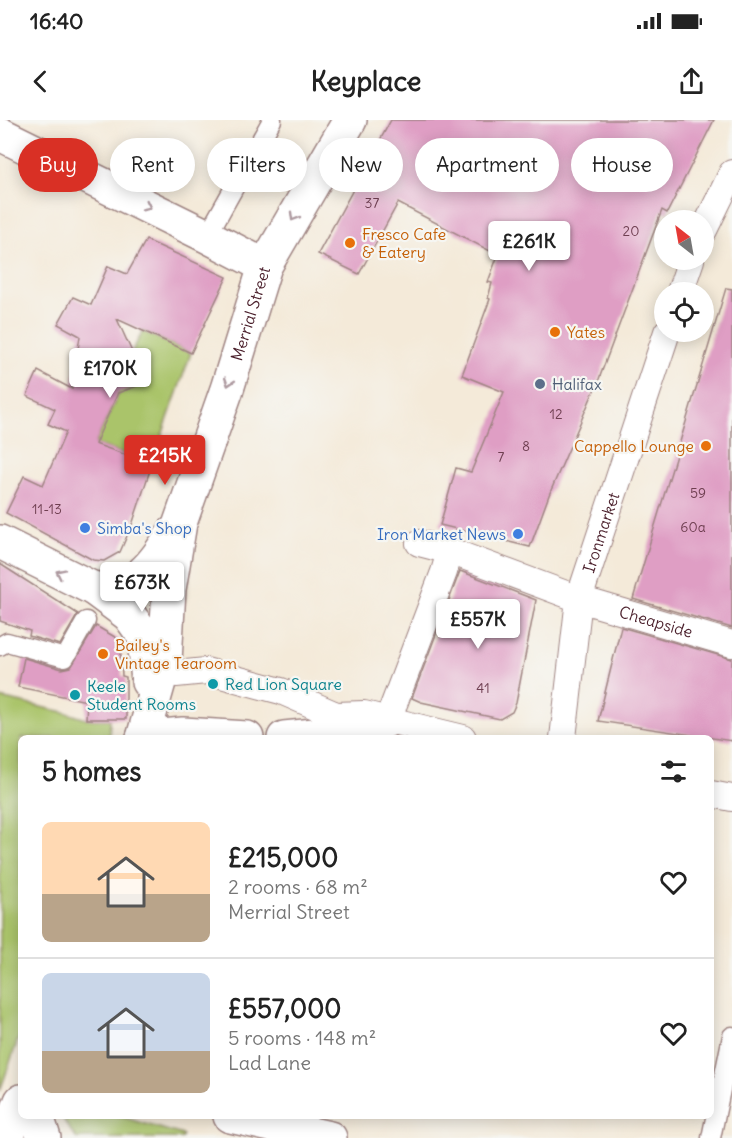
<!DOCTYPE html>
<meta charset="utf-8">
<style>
body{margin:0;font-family:Delius,sans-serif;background:#f6f6f6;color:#222;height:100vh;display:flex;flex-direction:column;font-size:22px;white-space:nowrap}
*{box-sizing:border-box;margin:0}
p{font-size:20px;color:#767676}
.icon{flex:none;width:33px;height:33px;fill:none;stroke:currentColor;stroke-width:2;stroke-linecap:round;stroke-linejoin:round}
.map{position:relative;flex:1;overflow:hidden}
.panel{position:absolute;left:18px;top:615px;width:696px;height:384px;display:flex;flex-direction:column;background:#fff;border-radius:9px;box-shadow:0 3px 15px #0003}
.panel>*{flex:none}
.banner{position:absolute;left:18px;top:18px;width:696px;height:54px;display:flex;gap:12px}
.needle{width:39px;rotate:329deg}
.tools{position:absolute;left:654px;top:90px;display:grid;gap:12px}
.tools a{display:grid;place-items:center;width:60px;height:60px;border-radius:50%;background:#fff;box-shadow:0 3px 15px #0003;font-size:30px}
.price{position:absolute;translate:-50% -51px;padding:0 14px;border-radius:6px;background:#fff;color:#222;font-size:20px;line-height:39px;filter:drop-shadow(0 2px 3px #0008)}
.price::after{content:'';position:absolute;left:50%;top:36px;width:18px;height:14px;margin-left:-9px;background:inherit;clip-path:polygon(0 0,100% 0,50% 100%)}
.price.current{background:#d93025;color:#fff}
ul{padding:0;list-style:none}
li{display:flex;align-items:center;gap:18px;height:150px;padding:0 24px}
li+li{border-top:2px solid #e0e0e0}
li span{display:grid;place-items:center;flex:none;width:168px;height:120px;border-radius:9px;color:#555}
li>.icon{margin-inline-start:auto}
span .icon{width:72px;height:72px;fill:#fffc;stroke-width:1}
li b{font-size:26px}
h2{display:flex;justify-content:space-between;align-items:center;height:72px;padding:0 24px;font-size:26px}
.pill{padding:0 21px;border-radius:27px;background:#fff;box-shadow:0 3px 15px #0003;font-size:21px;line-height:54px}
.pill.current{background:#d93025;color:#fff}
.status{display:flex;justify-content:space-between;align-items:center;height:42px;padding:0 30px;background:#fff;direction:ltr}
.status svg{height:16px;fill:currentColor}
header{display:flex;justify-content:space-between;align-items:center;height:78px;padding:0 24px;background:#fff;font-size:27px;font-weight:800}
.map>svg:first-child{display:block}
</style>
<div class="status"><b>16:40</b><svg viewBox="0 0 49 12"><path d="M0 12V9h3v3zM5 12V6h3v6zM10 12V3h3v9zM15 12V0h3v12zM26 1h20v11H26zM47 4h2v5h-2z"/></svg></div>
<header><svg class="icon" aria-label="back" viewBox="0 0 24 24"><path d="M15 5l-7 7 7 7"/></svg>Keyplace<svg class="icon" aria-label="share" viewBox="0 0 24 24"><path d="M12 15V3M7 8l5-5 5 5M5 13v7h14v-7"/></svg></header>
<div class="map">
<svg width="732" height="1018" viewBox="0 0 732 1018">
<rect width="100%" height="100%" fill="#f6f6f2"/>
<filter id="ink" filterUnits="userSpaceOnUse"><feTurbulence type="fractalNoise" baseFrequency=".0167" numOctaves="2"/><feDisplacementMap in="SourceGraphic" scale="12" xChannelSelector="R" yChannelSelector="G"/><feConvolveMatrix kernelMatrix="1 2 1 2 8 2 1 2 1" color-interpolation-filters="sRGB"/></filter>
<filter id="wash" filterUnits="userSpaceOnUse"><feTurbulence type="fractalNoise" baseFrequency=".008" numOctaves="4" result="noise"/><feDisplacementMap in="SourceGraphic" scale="24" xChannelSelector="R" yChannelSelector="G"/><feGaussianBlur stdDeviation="1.35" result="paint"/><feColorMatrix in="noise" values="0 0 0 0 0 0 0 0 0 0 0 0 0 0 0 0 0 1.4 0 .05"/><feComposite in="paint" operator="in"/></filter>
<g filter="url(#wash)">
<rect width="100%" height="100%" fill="#f4ead9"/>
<!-- green -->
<g fill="#aac46a" stroke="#7a724a" stroke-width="1.5">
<path d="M143 211 191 233 152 344 95 324 120 270 123 271 137 266 142 254 128 239Z"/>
<path d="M0 578 64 592 86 599H110L109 618H21V911L0 971Z"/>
<path d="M67 996H119L183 1015 182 1018H76L64 1001Z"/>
</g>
<g id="blocks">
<!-- building -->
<g fill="#df9ec4">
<path d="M391 0H714L667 93 662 90 599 259 549 375 530 427 440 405 456 348 471 352 504 272 462 255 490 179 488 178 492 163 488 162 498 135 398 83 359 154 318 134Z"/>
<path d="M146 120 227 157 191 233 117 199 142 254 137 266 118 273 95 324 152 344 133 402 120 432 104 441 93 440 6 393 24 356 43 365 66 312 48 304 55 289 27 276 38 251 72 269 80 216 58 204 73 177 91 185 108 146 127 154Z"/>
<path d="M726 168 732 169V508L633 479Z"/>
<path d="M0 444 78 494 60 525 29 516 30 511 0 501Z"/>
<path d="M460 451 536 480 516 583 512 592 500 599 421 582 412 578Z"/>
<path d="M96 506 120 520 122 556 126 557V599H86L87 581 18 567 24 538 62 549 71 547Z"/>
<path d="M621 507 732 539V621L598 601Z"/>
</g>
</g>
</g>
<g filter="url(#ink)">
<use href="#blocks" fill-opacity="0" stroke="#9f8482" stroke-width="1.5"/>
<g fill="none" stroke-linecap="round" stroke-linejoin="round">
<!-- service casing -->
<g stroke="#9f8482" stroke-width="21">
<g id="service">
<path d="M207 116 272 0"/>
<path d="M0 526 7 522 65 538 86 501"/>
<path d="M711 1018 732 916"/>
</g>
</g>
<!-- pedestrian casing -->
<g stroke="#9f8482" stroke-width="28">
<g id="pedestrian">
<path d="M704 110 732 53"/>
<path d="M680 172 691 140"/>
<path d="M419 423 450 431"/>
<path d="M176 554 206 551 281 571 336 595 364 594 463 618"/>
<path id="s1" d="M388 600 444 452 450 431 579 479 732 524"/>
<path id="s2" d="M563 618 579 479 667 212"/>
<path d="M711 674 732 678"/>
</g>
</g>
<!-- minor casing -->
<g stroke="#9f8482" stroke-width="36">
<g id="minor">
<path d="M0 14 207 116 265 146"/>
<path d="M0 422 94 469 129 495 144 516 148 562"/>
<path d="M94 469C138 469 152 446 174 412"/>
<path id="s3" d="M143 618 165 541 169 469 180 403 227 269 265 146 350 0"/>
<path d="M143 618 183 614 247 618"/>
<path d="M284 618 366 610 388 600"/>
<path d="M37 996 44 1018"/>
<path d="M230 996 330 1018"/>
<path d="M7 1018 21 981"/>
</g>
</g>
<!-- service -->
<use href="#service" stroke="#fff" stroke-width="18"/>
<!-- pedestrian -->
<use href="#pedestrian" stroke="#fff" stroke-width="26"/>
<!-- minor -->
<use href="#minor" stroke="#fff" stroke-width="33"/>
</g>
<!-- one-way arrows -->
<defs><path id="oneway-chevron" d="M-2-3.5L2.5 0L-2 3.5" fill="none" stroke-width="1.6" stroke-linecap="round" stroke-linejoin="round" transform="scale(1.5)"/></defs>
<g stroke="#ae9aa0">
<use href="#oneway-chevron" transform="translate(147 86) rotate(26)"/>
<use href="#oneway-chevron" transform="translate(294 97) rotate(120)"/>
<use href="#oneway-chevron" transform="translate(229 262) rotate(108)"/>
<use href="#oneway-chevron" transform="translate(60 453) rotate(-154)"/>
</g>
</g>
<!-- markers -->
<g fill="#e8710a" stroke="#f6f6f2" stroke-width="2">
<circle cx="350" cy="123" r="6"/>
<circle cx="555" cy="212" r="6"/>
<circle cx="706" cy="326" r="6"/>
<circle cx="103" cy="534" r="6"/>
</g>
<circle fill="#5c6f8a" stroke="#f6f6f2" stroke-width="2" cx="540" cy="264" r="6"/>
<g fill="#3f7fe0" stroke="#f6f6f2" stroke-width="2">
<circle cx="85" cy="408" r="6"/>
<circle cx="518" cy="414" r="6"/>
</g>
<g fill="#0f9aa8" stroke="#f6f6f2" stroke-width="2">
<circle cx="213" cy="564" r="6"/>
<circle cx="75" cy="575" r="6"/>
</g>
<g text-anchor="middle" stroke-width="4.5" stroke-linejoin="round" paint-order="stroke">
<!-- number labels -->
<g font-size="14" fill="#6f3f51">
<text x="372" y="88">37</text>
<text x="631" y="116">20</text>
<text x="556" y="299">12</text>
<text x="526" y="331">8</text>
<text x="501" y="342">7</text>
<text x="698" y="378">59</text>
<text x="47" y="394">11-13</text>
<text x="693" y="412">60a</text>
<text x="483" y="573">41</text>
</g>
<!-- food labels -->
<g font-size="16" fill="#c56008" stroke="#f6f6f2" text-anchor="start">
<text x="362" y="120">Fresco Cafe<tspan x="362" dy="18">&amp; Eatery</tspan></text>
<text x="567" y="218">Yates</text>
<text x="694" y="332" text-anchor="end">Cappello Lounge</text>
<text x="115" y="531">Bailey's<tspan x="115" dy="18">Vintage Tearoom</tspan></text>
</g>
<!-- street labels -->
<g font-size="16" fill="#4a1f2b" stroke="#f6f6f2">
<text dy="6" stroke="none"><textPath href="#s3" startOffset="440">Merrial Street</textPath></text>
<text dy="6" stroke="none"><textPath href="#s2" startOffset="210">Ironmarket</textPath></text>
<text dy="6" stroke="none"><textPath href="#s1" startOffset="398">Cheapside</textPath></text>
</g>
<!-- service labels -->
<g font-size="16" fill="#4e5e75" stroke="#f6f6f2" text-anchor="start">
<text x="552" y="270">Halifax</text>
</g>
<!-- shop labels -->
<g font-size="16" fill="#366cbe" stroke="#f6f6f2" text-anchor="start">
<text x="97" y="414">Simba's Shop</text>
<text x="506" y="420" text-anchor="end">Iron Market News</text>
</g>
<!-- culture labels -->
<g font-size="16" fill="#0d838f" stroke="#f6f6f2" text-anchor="start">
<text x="225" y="570">Red Lion Square</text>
<text x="87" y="572">Keele<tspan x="87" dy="18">Student Rooms</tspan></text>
</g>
</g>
</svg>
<div class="tools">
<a><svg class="needle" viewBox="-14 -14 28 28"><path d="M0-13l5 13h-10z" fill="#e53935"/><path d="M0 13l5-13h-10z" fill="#767676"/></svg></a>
<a><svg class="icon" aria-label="locate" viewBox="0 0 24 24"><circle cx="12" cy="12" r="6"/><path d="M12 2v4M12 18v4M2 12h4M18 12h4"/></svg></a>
</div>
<b class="price" style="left:529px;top:152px">£261K</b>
<b class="price" style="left:110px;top:279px">£170K</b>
<b class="price current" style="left:165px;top:366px">£215K</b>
<b class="price" style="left:142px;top:493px">£673K</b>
<b class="price" style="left:478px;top:530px">£557K</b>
<div class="banner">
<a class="pill current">Buy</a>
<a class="pill">Rent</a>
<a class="pill">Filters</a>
<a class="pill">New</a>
<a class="pill">Apartment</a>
<a class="pill">House</a>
</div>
<section class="panel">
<h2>5 homes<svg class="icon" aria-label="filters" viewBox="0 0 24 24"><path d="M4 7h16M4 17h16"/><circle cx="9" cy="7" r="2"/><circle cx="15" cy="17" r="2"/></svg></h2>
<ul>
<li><span style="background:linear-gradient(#ffd9b3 60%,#b9a48a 0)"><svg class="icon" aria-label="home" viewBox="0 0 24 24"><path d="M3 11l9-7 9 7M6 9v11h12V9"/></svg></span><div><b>£215,000</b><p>2 rooms · 68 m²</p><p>Merrial Street</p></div><svg class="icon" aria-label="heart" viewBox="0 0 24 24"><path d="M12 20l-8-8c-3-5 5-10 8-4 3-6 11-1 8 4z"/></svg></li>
<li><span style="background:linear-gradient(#c9d6e8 65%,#b9a48a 0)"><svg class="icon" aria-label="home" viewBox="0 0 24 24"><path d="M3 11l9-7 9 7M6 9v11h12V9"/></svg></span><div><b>£557,000</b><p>5 rooms · 148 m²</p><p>Lad Lane</p></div><svg class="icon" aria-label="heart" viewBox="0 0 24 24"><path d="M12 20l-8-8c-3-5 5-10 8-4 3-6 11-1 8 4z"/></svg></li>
</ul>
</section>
</div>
